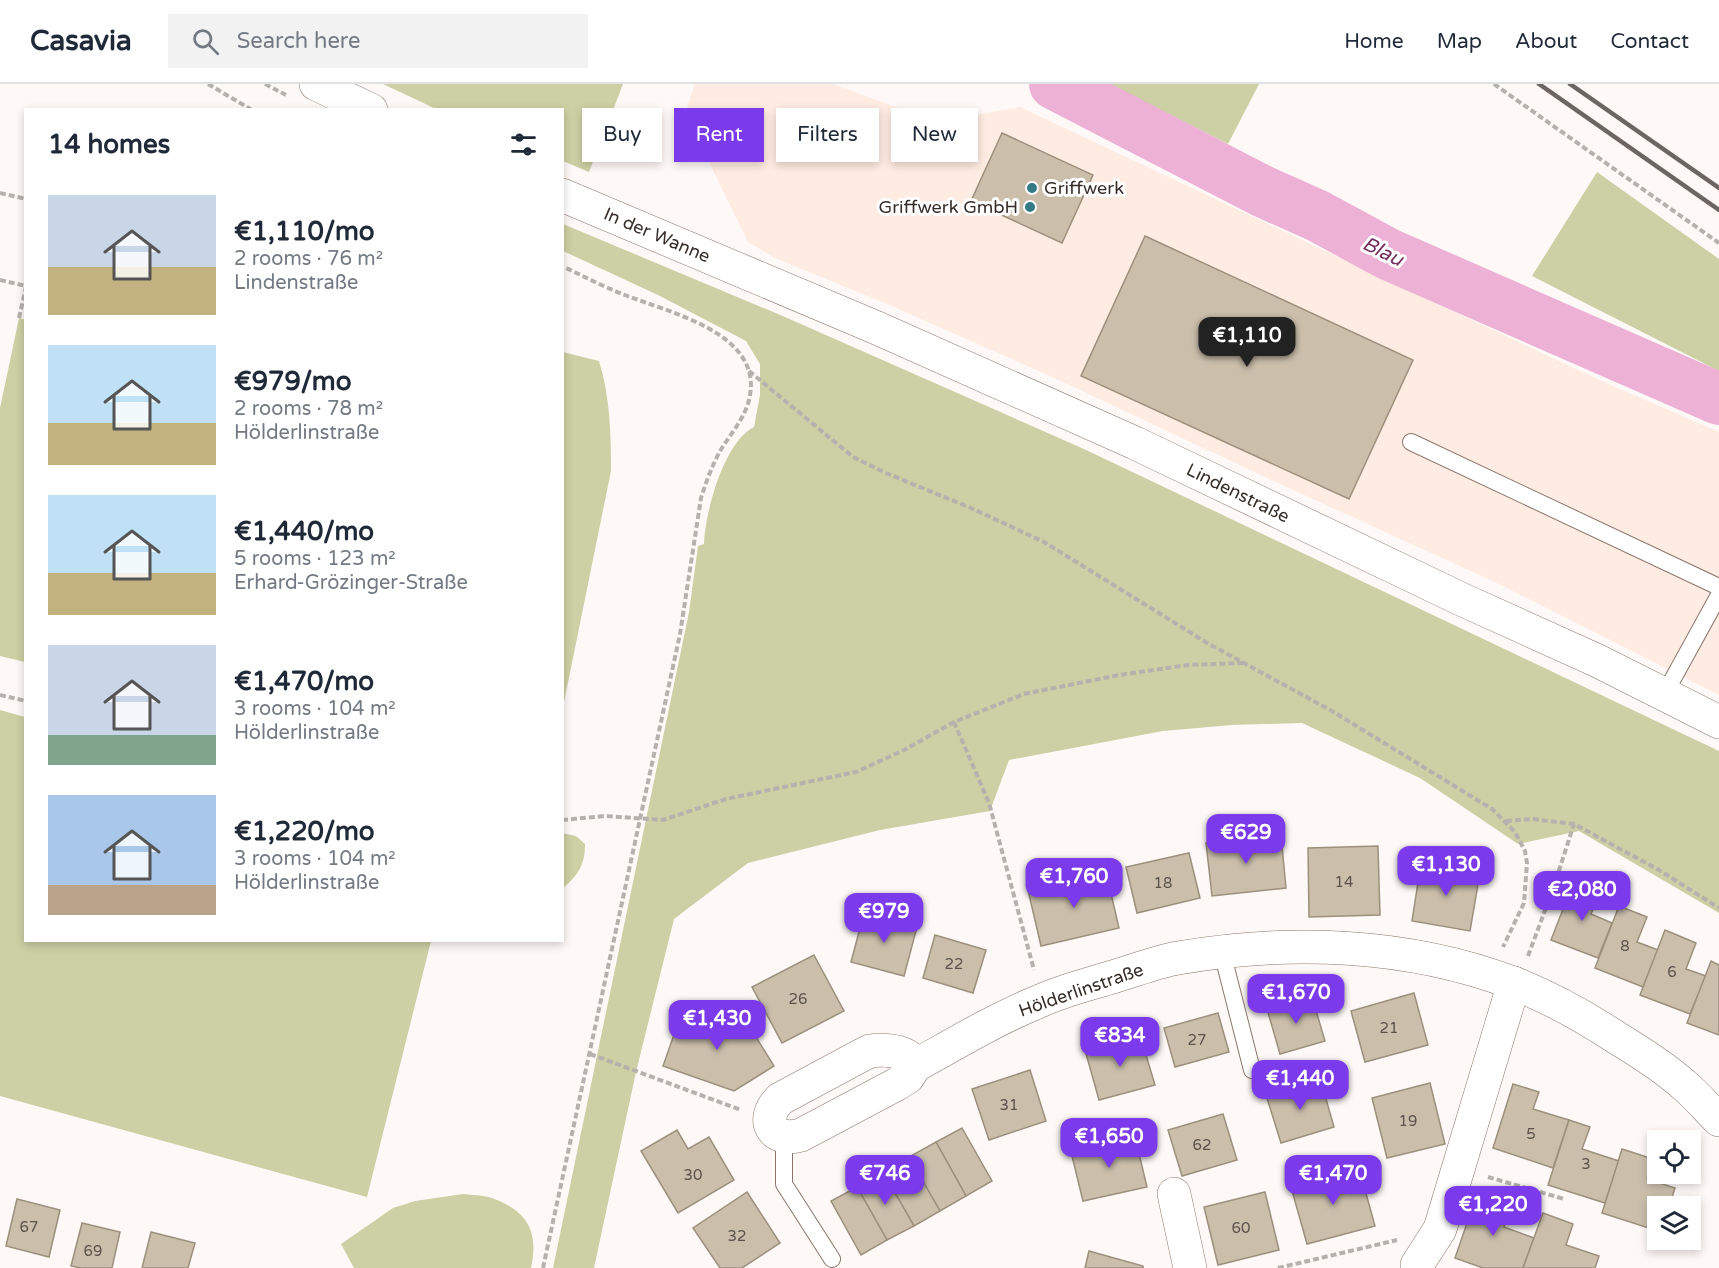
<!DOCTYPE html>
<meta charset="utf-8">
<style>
body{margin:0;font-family:"Varela Round",sans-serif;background:#f2f2f3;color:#1f2937;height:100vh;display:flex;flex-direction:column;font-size:22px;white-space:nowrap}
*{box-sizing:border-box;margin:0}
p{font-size:20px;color:#747a83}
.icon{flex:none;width:33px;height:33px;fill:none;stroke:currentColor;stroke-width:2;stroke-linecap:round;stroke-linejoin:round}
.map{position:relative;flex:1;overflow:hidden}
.drawer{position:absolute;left:24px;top:24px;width:540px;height:834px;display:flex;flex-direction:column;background:#fff;border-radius:0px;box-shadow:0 3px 9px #0003}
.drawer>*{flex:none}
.top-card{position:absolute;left:582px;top:24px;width:570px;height:54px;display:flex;gap:12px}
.controls{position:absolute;left:1647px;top:1046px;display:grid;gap:12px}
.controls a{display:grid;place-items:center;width:54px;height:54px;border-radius:0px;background:#fff;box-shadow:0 3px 9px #0003;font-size:30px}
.price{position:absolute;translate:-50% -51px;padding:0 14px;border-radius:12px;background:#7c3aed;color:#fff;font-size:20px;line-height:39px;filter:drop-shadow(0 2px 3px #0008)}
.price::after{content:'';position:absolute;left:50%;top:36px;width:18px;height:14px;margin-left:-9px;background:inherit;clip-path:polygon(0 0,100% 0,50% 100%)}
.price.selected{background:#222;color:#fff}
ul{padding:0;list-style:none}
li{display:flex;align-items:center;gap:18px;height:150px;padding:0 24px}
li span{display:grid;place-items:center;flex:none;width:168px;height:120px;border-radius:0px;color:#555}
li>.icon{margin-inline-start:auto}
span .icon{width:72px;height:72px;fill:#fffc;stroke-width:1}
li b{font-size:26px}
h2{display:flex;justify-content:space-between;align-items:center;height:72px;padding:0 24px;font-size:26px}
.tag{padding:0 21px;border-radius:0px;background:#fff;box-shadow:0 3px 9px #0003;font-size:21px;line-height:54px}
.tag.selected{background:#7c3aed;color:#fff}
header{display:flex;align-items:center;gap:36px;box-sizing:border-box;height:84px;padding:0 30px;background:#fff;border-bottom:2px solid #e0e1e3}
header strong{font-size:28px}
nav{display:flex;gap:33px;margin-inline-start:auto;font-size:21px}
.search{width:420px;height:54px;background:#f2f2f3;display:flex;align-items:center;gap:15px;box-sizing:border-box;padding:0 21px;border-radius:0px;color:#747a83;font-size:22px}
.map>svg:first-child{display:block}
</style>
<header>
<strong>Casavia</strong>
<div class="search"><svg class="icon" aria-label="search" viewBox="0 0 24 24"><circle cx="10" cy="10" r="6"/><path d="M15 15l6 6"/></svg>Search here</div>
<nav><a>Home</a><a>Map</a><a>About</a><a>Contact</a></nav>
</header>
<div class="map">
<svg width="1719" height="1184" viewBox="0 0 1719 1184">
<rect width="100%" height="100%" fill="#fef9f7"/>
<!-- built -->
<path fill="#feebe2" d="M695 0H833L937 38 1020 23 1595 294 1719 348V611L1497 499 1280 400 1048 291 887 220 775 174 748 158 685 29Z"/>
<!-- green -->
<g fill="#ccd0a4">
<path d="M383 0H623L589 88 563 77 562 26 436 25Z"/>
<path d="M1109 0H1259L1228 60Z"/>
<path d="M1597 88 1719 175V287L1532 192Z"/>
<path d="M563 140 785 233 1084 365 1719 667V829L1579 747 1518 760 1420 694 1302 639 1232 641 1163 647 1009 676 990 727 880 746 748 779 674 835 636 988 594 1184H553L689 528 698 462 704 460C705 428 724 358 754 343L760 311V280L746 257 658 211 563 167Z"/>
<path d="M19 234 26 236 25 578 0 572V324Z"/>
<path d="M563 268 599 277C610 312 611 350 611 387L563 623Z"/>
<path d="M0 626 25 633 26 856 431 857 367 1113 0 1012Z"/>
<path d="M562 749 576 752 585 760C585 781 578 791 563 804Z"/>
<path d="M463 1110C472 1111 483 1111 492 1114 528 1127 539 1148 531 1184H354L341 1160 393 1124 415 1117Z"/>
</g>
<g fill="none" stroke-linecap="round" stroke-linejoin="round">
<!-- river -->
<path stroke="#edb1d6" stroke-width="52" d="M1055 0 1262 107 1318 132 1388 170 1719 315"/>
</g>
<!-- building -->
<g fill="#cbbfac" stroke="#9c907d" stroke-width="1.5">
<path d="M1002 49 1093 91 1062 159 971 117Z"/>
<path d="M1145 152 1413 276 1349 415 1081 292Z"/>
<path d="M1281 751 1286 804 1212 812 1206 759Z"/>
<path d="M1378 762 1380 831 1309 833 1308 764Z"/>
<path d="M1189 769 1200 814 1137 829 1126 783Z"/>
<path d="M1421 779 1480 789 1470 847 1412 837Z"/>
<path d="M1106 788 1119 844 1041 862 1028 806Z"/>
<path d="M1574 797 1601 807 1591 830 1612 839 1598 874 1551 856Z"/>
<path d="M1619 822 1647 833 1637 858 1658 866 1643 903 1595 884Z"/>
<path d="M864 829 917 843 904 892 851 878Z"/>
<path d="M1665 846 1696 859 1686 885 1706 892 1690 930 1640 911Z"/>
<path d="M935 851 986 866 973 909 923 894Z"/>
<path d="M814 871 844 927 782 959 752 903Z"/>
<path d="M1711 877 1719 881V951L1687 939Z"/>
<path d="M1414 909 1428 961 1365 978 1351 927Z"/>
<path d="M1312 913 1325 957 1280 970 1267 925Z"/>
<path d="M683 925 722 940 741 929 774 982 734 1007 663 982Z"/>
<path d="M1218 929 1229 968 1175 983 1164 944Z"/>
<path d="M1140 951 1155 1001 1099 1016 1085 966Z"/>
<path d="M1030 986 1046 1037 989 1056 972 1005Z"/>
<path d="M1320 994 1334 1043 1281 1059 1266 1011Z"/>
<path d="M1430 999 1445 1060 1387 1074 1372 1014Z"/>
<path d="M1513 1000 1539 1008 1533 1025 1569 1036 1553 1084 1493 1064Z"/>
<path d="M1223 1030 1237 1076 1182 1092 1168 1046Z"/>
<path d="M1569 1036 1590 1043 1582 1065 1619 1077 1605 1119 1548 1101Z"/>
<path d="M962 1044 992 1097 966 1112 936 1058Z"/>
<path d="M677 1046 688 1065 709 1053 734 1096 678 1129 641 1067Z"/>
<path d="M1135 1053 1147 1103 1083 1117 1071 1068Z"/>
<path d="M936 1058 966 1112 940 1127 909 1073Z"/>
<path d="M1622 1065 1653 1075 1647 1095 1675 1104 1669 1122H1658V1147L1602 1129Z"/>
<path d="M909 1073 940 1127 914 1142 883 1088Z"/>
<path d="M1359 1084 1375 1142 1307 1160 1291 1103Z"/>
<path d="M883 1088 914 1142 887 1156 857 1103Z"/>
<path d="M857 1103 887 1156 861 1171 831 1117Z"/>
<path d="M1478 1107 1513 1119 1504 1143 1534 1154 1523 1184H1483L1455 1174Z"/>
<path d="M747 1108 780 1159 742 1184H720L693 1144Z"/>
<path d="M1265 1108 1279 1166 1218 1181 1204 1123Z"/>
<path d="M17 1115 60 1126 49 1173 6 1162Z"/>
<path d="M1543 1129 1573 1140 1566 1161 1599 1172 1595 1184H1523Z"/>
<path d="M82 1139 120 1148 112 1184H81L71 1182Z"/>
<path d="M151 1148 195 1159 188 1184H142Z"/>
<path d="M1089 1167 1143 1182V1184H1085Z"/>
</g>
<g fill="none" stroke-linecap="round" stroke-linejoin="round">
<!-- lane casing -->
<g stroke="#8b766c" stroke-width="18">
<g id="lane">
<path d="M1411 358 1719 503"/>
<path d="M1664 611 1719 511"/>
<path d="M1222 868 1252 986"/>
<path d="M784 1054V1100L832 1175"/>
</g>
</g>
<!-- street casing -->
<g stroke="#8b766c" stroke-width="34">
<g id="street">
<path d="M881 966C894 967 910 968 915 982L908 993 897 1000 801 1051C772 1059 759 1036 780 1015L862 971 870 967Z"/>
<path d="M915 982C956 959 996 935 1040 917 1062 907 1086 901 1109 894 1131 888 1155 878 1178 874 1288 855 1408 859 1513 899 1549 913 1585 933 1617 954 1640 968 1664 983 1684 1001 1696 1011 1707 1024 1719 1036"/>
<path d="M1174 1110 1190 1184"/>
<path d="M1417 1181 1440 1145 1514 899"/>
</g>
</g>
<!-- secondary casing -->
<g stroke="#8b766c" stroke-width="34">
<g id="secondary">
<path d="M316 0 371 26"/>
<path d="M562 111 877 244 1135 359 1463 516 1598 577 1719 638"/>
</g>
</g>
<!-- path -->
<g stroke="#b7b1ae" stroke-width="4" stroke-dasharray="6 3" stroke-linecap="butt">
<path d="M208 0 252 26"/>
<path d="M265 0 286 11"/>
<path d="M1494 0 1719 159"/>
<path d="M0 109 26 115"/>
<path d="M0 196 26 202"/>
<path d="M19 234 26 203"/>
<path d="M749 287 853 373 886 389 971 424 1044 458 1209 560 1332 627 1492 725 1515 748 1525 767 1527 779 1524 819 1503 863"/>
<path d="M0 611 26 617"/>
<path d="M954 638 989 719 1034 886"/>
<path d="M562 736 605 732 663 736 726 715 856 688 904 666 954 638 1024 610 1119 591 1188 581 1243 579"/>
<path d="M1506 737 1532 735 1574 740 1659 786 1719 824"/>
<path d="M1528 872 1553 805 1574 740"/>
<path d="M590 970 741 1026"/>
<path d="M1488 1093 1564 1115"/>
<path d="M543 1184 680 550 701 414C706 398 712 382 720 367 731 349 747 332 750 311 761 248 667 228 625 211 604 203 583 192 562 182"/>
<path d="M1278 1184 1397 1156"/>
</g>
<!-- lane -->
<use href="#lane" stroke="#fff" stroke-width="16"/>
<!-- street -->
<use href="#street" stroke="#fff" stroke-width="33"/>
<!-- secondary -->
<use href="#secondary" stroke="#fff" stroke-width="33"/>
<!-- rail -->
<g stroke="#6d6561" stroke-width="4.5">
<path d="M1539 0 1719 126"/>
<path d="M1570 0 1719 104"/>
</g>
</g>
<!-- markers -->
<g fill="#337a85" stroke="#fff" stroke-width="2">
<circle cx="1032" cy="104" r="6"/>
<circle cx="1030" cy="123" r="6"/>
</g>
<g text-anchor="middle" stroke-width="6" stroke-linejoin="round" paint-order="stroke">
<!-- number labels -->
<g font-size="15" fill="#5b524a">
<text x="1344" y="803">14</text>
<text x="1163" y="804">18</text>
<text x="1625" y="867">8</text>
<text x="954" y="885">22</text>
<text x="1672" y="893">6</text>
<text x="798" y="920">26</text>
<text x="1389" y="949">21</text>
<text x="1197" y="961">27</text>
<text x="1009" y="1026">31</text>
<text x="1408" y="1042">19</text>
<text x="1531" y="1055">5</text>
<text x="1202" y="1066">62</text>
<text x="1586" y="1085">3</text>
<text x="693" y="1096">30</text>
<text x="29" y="1148">67</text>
<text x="1241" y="1149">60</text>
<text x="737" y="1157">32</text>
<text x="93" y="1172">69</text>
</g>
<!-- poi labels -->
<g font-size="18" fill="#362d29" stroke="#fff" text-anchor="start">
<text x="1044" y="110">Griffwerk</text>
<text x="1018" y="129" text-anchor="end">Griffwerk GmbH</text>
</g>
<!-- street labels -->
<g font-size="18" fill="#362d29" stroke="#fff">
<text transform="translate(657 151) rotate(23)" y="6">In der Wanne</text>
<text transform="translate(1238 409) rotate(26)" y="6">Lindenstraße</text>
<text transform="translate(1081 906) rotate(-19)" y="6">Hölderlinstraße</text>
</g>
<!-- water labels -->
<g font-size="20" font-style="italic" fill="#742f5e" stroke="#fff">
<text transform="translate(1383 167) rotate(26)" y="7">Blau</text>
</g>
</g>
</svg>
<div class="controls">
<a><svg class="icon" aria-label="locate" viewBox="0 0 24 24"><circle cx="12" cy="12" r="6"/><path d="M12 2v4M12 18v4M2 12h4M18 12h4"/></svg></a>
<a><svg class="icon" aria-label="layers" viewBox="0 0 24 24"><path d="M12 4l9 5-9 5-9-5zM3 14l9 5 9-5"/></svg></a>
</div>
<b class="price selected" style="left:1247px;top:284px">€1,110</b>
<b class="price" style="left:1246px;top:781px">€629</b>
<b class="price" style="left:1446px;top:813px">€1,130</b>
<b class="price" style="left:1074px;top:825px">€1,760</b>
<b class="price" style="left:1582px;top:838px">€2,080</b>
<b class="price" style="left:884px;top:860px">€979</b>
<b class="price" style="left:1296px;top:941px">€1,670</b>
<b class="price" style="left:717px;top:967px">€1,430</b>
<b class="price" style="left:1120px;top:984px">€834</b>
<b class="price" style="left:1300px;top:1027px">€1,440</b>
<b class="price" style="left:1109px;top:1085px">€1,650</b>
<b class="price" style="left:885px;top:1122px">€746</b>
<b class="price" style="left:1333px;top:1122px">€1,470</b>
<b class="price" style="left:1493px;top:1153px">€1,220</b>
<div class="top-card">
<a class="tag">Buy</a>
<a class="tag selected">Rent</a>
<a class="tag">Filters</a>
<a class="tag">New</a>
</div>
<section class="drawer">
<h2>14 homes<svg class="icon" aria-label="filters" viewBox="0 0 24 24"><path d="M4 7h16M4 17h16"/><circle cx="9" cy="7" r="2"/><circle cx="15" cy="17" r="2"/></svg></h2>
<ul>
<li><span style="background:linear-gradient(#c9d6e8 60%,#c2b280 0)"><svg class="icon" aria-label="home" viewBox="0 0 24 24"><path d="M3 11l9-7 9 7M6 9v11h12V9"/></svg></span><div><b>€1,110/mo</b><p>2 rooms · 76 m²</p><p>Lindenstraße</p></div></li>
<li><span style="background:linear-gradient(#bfe0f5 65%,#c2b280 0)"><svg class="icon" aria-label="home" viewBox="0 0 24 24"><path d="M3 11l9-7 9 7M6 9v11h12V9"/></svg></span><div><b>€979/mo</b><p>2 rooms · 78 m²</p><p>Hölderlinstraße</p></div></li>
<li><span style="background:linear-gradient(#bfe0f5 65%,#c2b280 0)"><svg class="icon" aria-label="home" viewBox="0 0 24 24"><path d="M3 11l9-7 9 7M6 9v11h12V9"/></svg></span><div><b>€1,440/mo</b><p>5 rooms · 123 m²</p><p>Erhard-Grözinger-Straße</p></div></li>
<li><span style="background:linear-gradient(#c9d6e8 75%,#7fa58c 0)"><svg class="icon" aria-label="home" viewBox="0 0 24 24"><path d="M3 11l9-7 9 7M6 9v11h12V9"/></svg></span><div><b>€1,470/mo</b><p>3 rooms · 104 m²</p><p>Hölderlinstraße</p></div></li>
<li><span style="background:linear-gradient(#a9c7e8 75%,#b9a48a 0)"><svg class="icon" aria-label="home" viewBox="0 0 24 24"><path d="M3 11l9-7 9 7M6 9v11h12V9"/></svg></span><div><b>€1,220/mo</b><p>3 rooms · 104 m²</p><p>Hölderlinstraße</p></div></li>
</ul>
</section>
</div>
